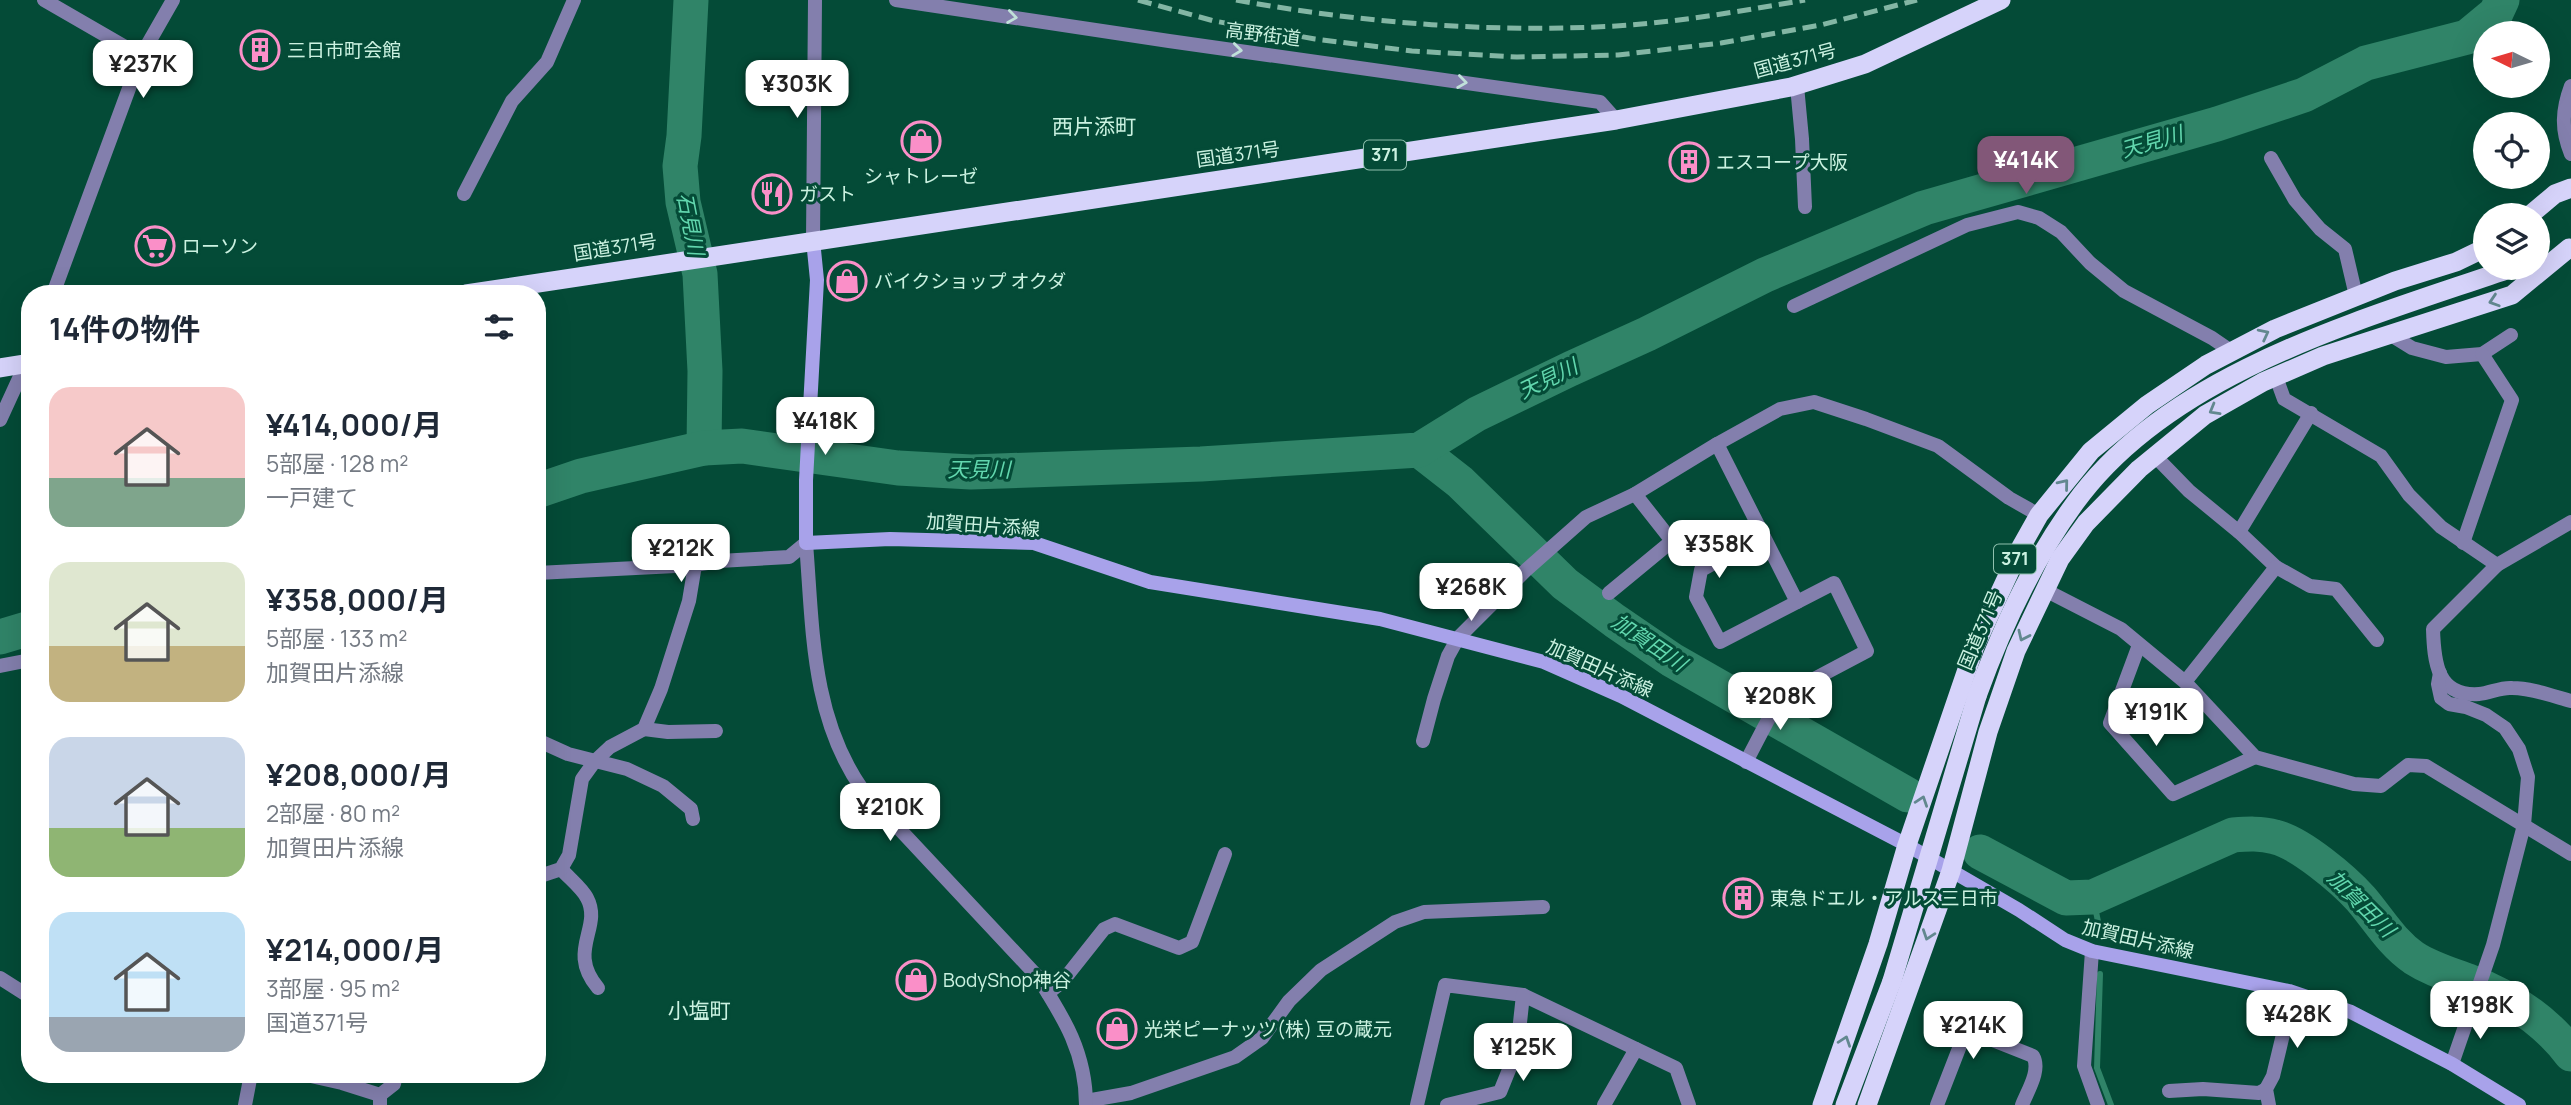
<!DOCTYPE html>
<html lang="ja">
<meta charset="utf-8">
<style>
body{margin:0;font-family:Manrope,"Noto Sans JP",sans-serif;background:#f2f2f3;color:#1f2937;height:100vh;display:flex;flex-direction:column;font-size:26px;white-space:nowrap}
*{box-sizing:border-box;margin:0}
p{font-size:23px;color:#747a83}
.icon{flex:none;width:38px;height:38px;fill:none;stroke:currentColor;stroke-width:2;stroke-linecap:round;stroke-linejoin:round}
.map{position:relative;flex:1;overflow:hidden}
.panel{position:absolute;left:21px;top:285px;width:525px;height:798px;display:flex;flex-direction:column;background:#fff;border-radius:28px;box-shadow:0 7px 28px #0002}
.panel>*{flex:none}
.needle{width:46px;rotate:275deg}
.controls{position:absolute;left:2473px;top:21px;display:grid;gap:14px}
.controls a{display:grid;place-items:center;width:77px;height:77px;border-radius:50%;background:#fff;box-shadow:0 7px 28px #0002;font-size:35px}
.price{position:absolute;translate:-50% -60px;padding:0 16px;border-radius:14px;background:#fff;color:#222;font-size:23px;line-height:46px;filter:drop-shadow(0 2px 4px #0008)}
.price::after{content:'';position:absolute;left:50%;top:42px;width:21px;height:16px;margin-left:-10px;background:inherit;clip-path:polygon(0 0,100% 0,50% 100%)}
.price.on{background:#825778;color:#fff}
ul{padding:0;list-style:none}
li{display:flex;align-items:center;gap:21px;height:175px;padding:0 28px}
li span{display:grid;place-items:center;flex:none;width:196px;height:140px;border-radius:21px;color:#555}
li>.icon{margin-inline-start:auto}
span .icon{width:84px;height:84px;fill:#fffc;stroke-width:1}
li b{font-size:30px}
h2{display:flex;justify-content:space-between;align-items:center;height:84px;padding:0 28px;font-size:30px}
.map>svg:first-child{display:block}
</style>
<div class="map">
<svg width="2571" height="1105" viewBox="0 0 2571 1105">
<rect width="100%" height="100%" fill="#044b37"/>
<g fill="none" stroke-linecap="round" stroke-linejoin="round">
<!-- stream -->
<g stroke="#308468" stroke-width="6">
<path d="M2093 897 2101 936"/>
<path d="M2100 974 2097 1068 2111 1105"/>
</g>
<!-- river -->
<g stroke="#308468" stroke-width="35">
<path d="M691 0 684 136 680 166 683 202 700 274 705 371 704 448"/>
<path d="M1419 450 1460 482 1565 584 1615 621 1672 660 1908 795"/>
<path d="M537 491 581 476 704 448 742 446 898 468 971 472 1201 464 1419 450 1477 414 1570 369 1647 334 1765 275 1924 208 2217 124 2304 95 2366 63 2467 37 2496 13 2502 0"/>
<path d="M0 637 30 628"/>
<path d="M1980 852 2066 898 2093 897 2233 835C2247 834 2261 833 2275 837 2300 843 2343 879 2361 899 2379 920 2391 942 2414 958 2431 969 2449 974 2468 981 2508 996 2545 1020 2571 1054"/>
</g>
<!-- minor -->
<g stroke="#837fad" stroke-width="14">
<path d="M896 0 1169 41 1600 102 1616 120"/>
<path d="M1797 86 1802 139 1805 207"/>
<path d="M2571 86C2562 110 2561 130 2571 154"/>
<path d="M2271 158 2295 200 2320 229 2345 249 2356 296"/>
<path d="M464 194 512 101 547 62 574 0"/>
<path d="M813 240 815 0"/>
<path d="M1794 306 1967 225 2018 212 2039 218 2061 232 2090 263 2124 291 2212 338 2231 351"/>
<path d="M2391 335 2412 348 2446 357 2482 354 2511 335"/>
<path d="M2276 377 2284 399 2381 456 2409 495 2441 527 2497 565"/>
<path d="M1717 444 1797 602"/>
<path d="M2154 455 2189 491 2239 532 2276 567 2310 586 2336 589 2377 640"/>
<path d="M2571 522 2497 565 2433 629C2434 662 2437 697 2479 694 2490 693 2501 687 2512 688 2531 688 2553 696 2571 701"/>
<path d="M2239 532 2311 413"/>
<path d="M2463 543 2512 400 2482 354"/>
<path d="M537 573 695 565 719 561 789 557 806 543"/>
<path d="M2045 590 2121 629 2185 682 2255 757 2354 784 2381 786 2408 765 2426 766 2571 854"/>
<path d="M1609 593 1672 541 1635 494"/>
<path d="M2139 645 2110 723 2173 794 2255 757"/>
<path d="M0 666 30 660"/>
<path d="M2440 673 2438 684 2441 698 2449 704 2466 707 2486 715 2505 728 2519 749 2528 777 2524 825 2493 945 2452 1064"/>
<path d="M2185 682 2276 567"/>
<path d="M644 729 668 732 716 731"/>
<path d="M537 740 568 754 627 769 663 786 691 809 693 819"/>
<path d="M1423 741 1434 699 1448 656 1458 638 1525 571 1586 517 1635 494 1717 444 1780 409 1814 402 1866 419 1938 446 2009 498 2039 515"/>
<path d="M1746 762 1780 697 1867 651 1834 583 1720 642 1696 597 1701 570 1763 536"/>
<path d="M561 869C569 878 582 888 587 898 603 928 566 950 598 988"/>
<path d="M537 877 561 869 569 855 582 779 595 761 610 747 644 729 661 689 689 601 695 565"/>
<path d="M2092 951 2084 1066 2098 1105"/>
<path d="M0 978 30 997"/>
<path d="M1048 993 1062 982 1104 929 1115 924 1179 948 1192 942 1225 854"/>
<path d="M1970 1031 2033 1056C2041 1070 2028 1090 2022 1105"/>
<path d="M302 1074 342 1083 380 1095"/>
<path d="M2169 1091 2203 1089 2259 1093 2266 1089"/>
<path d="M1086 1101 1131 1093 1235 1057 1262 1038 1289 1001 1321 970 1395 922 1424 912 1543 907"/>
<path d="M245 1105 251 1074"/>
<path d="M380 1105V1095L394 1084 396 1074"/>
<path d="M1417 1105 1445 985 1523 995 1676 1068 1689 1105"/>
<path d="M1447 1105 1500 1092 1517 1050 1523 995"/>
<path d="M1604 1105 1636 1049"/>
<path d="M1937 1105 1965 1033 1970 1031 1968 1015"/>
<path d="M2269 1105 2266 1089 2273 1076 2293 993"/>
</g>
<!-- tertiary -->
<g stroke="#837fad" stroke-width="14">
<path d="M44 0 141 56"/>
<path d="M53 294 141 56 173 0"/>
<path d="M0 420 28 359"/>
<path d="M806 543C813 629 811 716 862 789L1037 976C1064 1018 1086 1053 1086 1105"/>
</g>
<!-- secondary -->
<path stroke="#a8a2ea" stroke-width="14" d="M813 240 817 280 806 480V543L890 539 1034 543 1150 582 1380 619 1544 662 1621 696 1907 845 2019 910 2065 940 2092 951 2289 991 2351 1012 2452 1064 2519 1105"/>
<!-- trunk -->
<g stroke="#d6d3fa" stroke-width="19">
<path d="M2530 215 2555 194 2571 188"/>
<path d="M466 294 1616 120 1791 87 1865 64 2001 0"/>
<path d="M0 368 30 363"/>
<path d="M1977 696C2002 627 2032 562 2075 503 2170 371 2365 319 2512 268"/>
<path d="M1822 1105 1878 944 1907 845 1975 646 2021 547 2039 515 2091 451 2147 405 2206 365 2275 329 2395 281 2456 262 2485 248"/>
<path d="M1845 1105 1892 981"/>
<path d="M1867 1105 1951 871 1988 732 2016 651 2060 559 2086 523 2139 469 2205 415 2263 382 2323 356 2512 295 2569 248"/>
</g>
<!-- rail -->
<g stroke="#83b6a4" stroke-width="5" stroke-dasharray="14 7" stroke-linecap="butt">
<path d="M1138 0 1214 21 1315 39 1412 51 1517 57 1618 55 1721 43 1821 25 1917 0"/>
<path d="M1236 0C1362 23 1488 33 1616 26 1679 22 1742 11 1805 0"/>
</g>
<!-- trunk-bridge -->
<path stroke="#d6d3fa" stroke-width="19" d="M1892 981 1977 696"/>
</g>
<!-- one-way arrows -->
<defs><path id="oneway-chevron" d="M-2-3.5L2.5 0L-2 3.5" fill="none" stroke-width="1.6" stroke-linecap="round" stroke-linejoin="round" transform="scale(1.75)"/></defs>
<g stroke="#c0e1d9">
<use href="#oneway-chevron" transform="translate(1012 17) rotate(8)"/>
<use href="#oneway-chevron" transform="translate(1237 50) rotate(7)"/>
<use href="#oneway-chevron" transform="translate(1462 82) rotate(8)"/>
</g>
<g stroke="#62888f">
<use href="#oneway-chevron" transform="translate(2494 301) rotate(162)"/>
<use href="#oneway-chevron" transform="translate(2264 334) rotate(-27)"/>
<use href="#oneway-chevron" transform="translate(2214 410) rotate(150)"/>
<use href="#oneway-chevron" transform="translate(2064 484) rotate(-51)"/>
<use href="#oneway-chevron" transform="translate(2023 636) rotate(115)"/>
<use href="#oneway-chevron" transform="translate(1922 801) rotate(-71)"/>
<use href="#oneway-chevron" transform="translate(1928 935) rotate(109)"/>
<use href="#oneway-chevron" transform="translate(1845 1041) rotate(-71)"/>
</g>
<!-- icons -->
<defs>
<g id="building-ring" transform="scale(2.0125)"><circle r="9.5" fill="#044b37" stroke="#fa8fc8" stroke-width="1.5"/><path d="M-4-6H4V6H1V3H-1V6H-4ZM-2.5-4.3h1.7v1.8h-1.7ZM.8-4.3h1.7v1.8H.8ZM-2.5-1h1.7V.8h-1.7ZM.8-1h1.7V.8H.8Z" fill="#fa8fc8"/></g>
<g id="shop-ring" transform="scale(2.0125)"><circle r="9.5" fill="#044b37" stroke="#fa8fc8" stroke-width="1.5"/><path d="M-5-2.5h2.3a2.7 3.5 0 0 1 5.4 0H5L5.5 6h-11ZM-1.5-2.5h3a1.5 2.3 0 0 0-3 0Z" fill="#fa8fc8"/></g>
<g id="restaurant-ring" transform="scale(2.0125)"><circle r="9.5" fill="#044b37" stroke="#fa8fc8" stroke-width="1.5"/><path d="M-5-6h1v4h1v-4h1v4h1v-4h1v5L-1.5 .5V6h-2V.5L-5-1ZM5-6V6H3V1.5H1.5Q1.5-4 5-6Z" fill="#fa8fc8"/></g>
<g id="supermarket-ring" transform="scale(2.0125)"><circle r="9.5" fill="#044b37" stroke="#fa8fc8" stroke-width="1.5"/><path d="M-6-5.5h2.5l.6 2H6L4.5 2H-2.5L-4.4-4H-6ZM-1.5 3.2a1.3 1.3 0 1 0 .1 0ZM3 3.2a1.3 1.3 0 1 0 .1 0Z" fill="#fa8fc8"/></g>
</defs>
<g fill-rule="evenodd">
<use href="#building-ring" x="260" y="50"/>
<use href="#shop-ring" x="921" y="141"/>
<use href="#building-ring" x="1689" y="162"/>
<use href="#restaurant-ring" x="772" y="194"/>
<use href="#supermarket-ring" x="155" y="246"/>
<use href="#shop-ring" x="847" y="281"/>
<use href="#building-ring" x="1743" y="898"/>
<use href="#shop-ring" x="916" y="980"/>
<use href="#shop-ring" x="1117" y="1029"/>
</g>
<g text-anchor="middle" stroke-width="6" stroke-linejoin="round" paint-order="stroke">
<!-- shield labels -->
<g fill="#044b37" stroke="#8fc0ae" stroke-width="2">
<rect x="1364" y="140.5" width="42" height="29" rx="5"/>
<rect x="1994" y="544.5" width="42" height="29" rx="5"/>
</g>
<g font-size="18" font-weight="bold" fill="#cbf2e1">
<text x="1385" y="161">371</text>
<text x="2015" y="565">371</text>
</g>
<!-- street labels -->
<g font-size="19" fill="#cbf2e1" stroke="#044b37">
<text transform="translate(1263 34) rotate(7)" y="7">高野街道</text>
<text transform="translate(1795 60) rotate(-15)" y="7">国道371号</text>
<text transform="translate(1238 154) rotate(-8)" y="7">国道371号</text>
<text transform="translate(615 247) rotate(-9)" y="7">国道371号</text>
<text transform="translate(983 525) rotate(4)" y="7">加賀田片添線</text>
<text transform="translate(1980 630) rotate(-67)" y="7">国道371号</text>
<text transform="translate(1600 668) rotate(24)" y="7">加賀田片添線</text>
<text transform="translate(2138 939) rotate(13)" y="7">加賀田片添線</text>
</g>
<!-- poi labels -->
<g font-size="19" fill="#cbf2e1" stroke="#044b37" text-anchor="start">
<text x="287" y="57">三日市町会館</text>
<text x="1716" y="169">エスコープ大阪</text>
<text x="921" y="183" text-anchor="middle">シャトレーゼ</text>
<text x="799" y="201">ガスト</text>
<text x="182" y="253">ローソン</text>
<text x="874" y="288">バイクショップ オクダ</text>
<text x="1770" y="905">東急ドエル・アルス三日市</text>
<text x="943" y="987">BodyShop神谷</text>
<text x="1144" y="1036">光栄ピーナッツ(株) 豆の蔵元</text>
</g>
<!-- neighbourhood labels -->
<g font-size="21" fill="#cbf2e1" stroke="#044b37">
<text x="1094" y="134">西片添町</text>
<text x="699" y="1018">小塩町</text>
</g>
<!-- water labels -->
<g font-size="21" font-style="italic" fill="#62d7ae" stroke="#044b37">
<text transform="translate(2152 142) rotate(-16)" y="7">天見川</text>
<text transform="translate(690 224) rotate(79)" y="7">石見川</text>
<text transform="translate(1548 379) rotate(-26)" y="7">天見川</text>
<text x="979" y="477">天見川</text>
<text transform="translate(1649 643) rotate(34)" y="7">加賀田川</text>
<text transform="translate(2361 904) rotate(45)" y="7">加賀田川</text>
</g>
</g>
</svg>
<div class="controls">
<a><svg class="needle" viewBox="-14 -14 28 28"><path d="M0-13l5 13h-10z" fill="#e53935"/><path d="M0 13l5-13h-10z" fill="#747a83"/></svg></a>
<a><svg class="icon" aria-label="locate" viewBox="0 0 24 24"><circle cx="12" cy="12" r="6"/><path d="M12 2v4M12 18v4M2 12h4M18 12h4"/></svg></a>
<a><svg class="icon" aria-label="layers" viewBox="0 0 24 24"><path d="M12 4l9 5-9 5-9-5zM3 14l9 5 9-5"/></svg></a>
</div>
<b class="price" style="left:143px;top:100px">¥237K</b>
<b class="price" style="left:797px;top:120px">¥303K</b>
<b class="price on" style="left:2026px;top:196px">¥414K</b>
<b class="price" style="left:825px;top:457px">¥418K</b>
<b class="price" style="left:1719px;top:580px">¥358K</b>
<b class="price" style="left:681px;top:584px">¥212K</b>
<b class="price" style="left:1471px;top:623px">¥268K</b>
<b class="price" style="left:1780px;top:732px">¥208K</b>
<b class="price" style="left:2156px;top:748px">¥191K</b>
<b class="price" style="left:890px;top:843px">¥210K</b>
<b class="price" style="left:2480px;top:1041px">¥198K</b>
<b class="price" style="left:2297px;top:1050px">¥428K</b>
<b class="price" style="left:1973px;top:1061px">¥214K</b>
<b class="price" style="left:1523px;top:1083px">¥125K</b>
<section class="panel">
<h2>14件の物件<svg class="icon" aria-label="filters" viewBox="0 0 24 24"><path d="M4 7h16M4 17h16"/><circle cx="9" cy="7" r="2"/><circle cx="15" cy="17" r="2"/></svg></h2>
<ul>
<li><span style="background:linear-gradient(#f6c9c9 65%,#7fa58c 0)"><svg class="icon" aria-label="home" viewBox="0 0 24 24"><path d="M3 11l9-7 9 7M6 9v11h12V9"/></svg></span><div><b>¥414,000/月</b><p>5部屋 · 128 m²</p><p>一戸建て</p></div></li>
<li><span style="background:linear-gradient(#dfe7d0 60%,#c2b280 0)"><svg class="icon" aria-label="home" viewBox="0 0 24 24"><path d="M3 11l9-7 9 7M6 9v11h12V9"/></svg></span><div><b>¥358,000/月</b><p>5部屋 · 133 m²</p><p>加賀田片添線</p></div></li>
<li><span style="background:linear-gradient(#c9d6e8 65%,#8fb573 0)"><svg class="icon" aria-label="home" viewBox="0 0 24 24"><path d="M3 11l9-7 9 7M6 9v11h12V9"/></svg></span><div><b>¥208,000/月</b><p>2部屋 · 80 m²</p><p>加賀田片添線</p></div></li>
<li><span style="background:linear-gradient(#bfe0f5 75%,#9aa5b1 0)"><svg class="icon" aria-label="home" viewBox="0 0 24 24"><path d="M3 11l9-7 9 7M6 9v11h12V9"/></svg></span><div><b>¥214,000/月</b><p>3部屋 · 95 m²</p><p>国道371号</p></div></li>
</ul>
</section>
</div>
